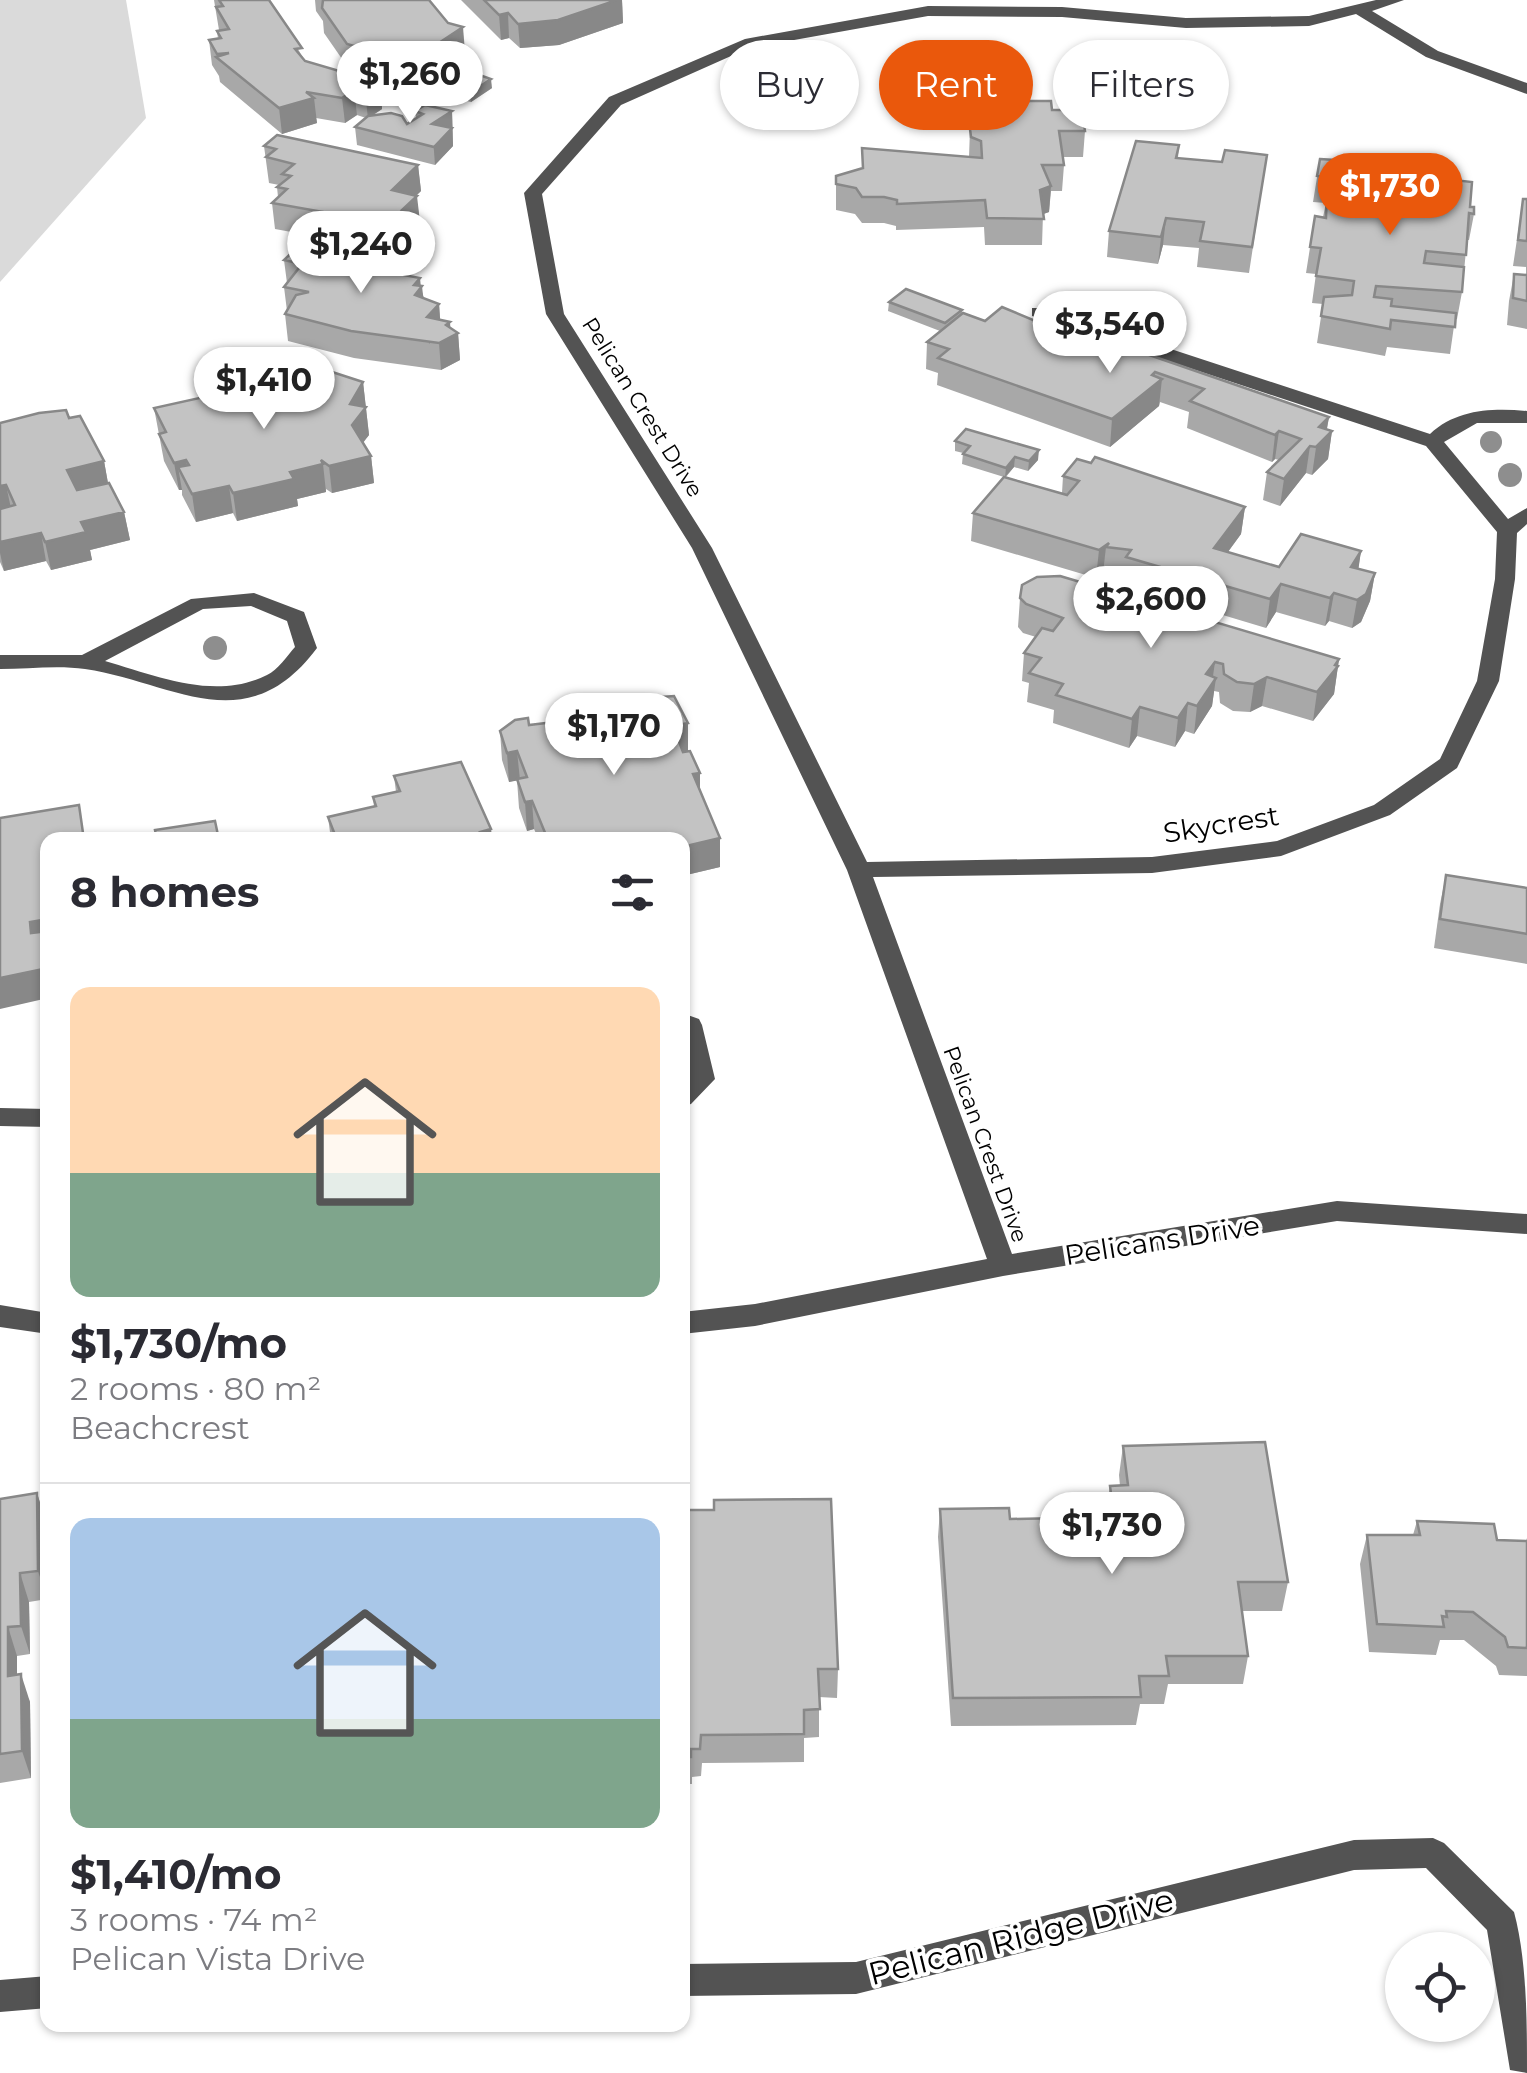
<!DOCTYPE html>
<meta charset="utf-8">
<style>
body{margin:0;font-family:Montserrat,sans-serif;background:#f7f7f7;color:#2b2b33;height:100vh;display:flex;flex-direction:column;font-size:38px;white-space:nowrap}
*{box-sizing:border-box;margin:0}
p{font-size:32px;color:#7c7c81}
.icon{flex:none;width:55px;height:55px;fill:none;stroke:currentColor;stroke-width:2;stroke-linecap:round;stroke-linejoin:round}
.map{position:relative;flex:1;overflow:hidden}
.details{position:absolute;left:40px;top:832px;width:650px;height:1200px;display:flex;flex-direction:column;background:#fff;border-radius:20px;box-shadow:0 2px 8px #0004}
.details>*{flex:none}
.banner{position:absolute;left:720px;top:40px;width:655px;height:90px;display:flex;gap:20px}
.fabs{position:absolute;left:1385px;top:1932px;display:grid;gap:20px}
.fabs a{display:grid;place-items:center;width:110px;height:110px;border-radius:50%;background:#fff;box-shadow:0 2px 8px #0004;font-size:50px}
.price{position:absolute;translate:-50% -85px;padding:0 22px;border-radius:35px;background:#fff;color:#222;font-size:32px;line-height:65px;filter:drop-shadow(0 2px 5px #0008)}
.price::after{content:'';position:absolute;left:50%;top:60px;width:30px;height:22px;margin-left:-15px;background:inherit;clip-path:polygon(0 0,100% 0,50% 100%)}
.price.current{background:#ea580c;color:#fff}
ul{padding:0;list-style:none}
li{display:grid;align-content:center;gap:20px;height:530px;padding:0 30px}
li+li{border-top:2px solid #e1e1e2}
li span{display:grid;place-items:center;height:310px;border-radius:20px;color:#555}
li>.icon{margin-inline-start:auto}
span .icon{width:180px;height:180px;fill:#fffc;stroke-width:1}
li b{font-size:42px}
h2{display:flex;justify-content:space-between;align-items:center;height:120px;padding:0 30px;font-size:42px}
.tag{padding:0 35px;border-radius:45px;background:#fff;box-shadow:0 2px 8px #0004;font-size:35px;line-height:90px}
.tag.current{background:#ea580c;color:#fff}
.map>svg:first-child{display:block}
</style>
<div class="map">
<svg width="1527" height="2073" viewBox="0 0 1527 2073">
<rect width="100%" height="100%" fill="#fff"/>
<!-- green -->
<path fill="#dadada" d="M0 0H126L146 118 0 282Z"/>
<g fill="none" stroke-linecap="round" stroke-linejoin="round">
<!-- minor -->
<g fill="#535353" fill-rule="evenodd">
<path d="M1376 0H1404L1372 11 1438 51 1527 83V94L1426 57 1356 14 1309 26 1186 28 1062 17 928 16 749 48 621 105 542 194 564 314 712 548 867 862 1152 857 1277 841 1374 805 1440 759 1477 681 1495 579 1497 532 1426 446 1032 316V308H1046L1430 434C1457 409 1492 408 1527 411V423H1477L1444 442 1508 519 1527 508V524L1517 533 1515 579 1499 681 1457 768 1390 815 1281 856 1152 873 873 877 1012 1254 1337 1201 1527 1214V1234L1337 1221 1003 1276 755 1326 682 1334V1312L755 1304 987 1259 847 870 692 548 546 314 524 193 609 97 745 39 928 6 1062 7 1186 18 1309 16Z"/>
<path d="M254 593 304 612 317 648C246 743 173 682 85 669 58 665 27 669 0 669V655H82L191 599ZM251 606 287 621 295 647C287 656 278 670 267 675 215 701 157 676 105 661L203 609Z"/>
<path d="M682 1013 699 1019 702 1025 715 1079 691 1104 682 1107V1083L689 1077 682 1048Z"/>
<path d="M0 1108 48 1109V1127L0 1126Z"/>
<path d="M0 1305 48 1313V1334L0 1327Z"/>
<path d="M1433 1838 1444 1843 1514 1912C1527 1960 1527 2022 1527 2073L1510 2070 1487 1930 1426 1868 1354 1870 856 1994 682 1996V1964L856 1962 1354 1840Z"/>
<path d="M48 1976V2008L0 2012V1980Z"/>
</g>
</g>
<!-- trees -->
<g fill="#8e8e8e">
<circle cx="1491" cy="442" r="11"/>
<circle cx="1510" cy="475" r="12"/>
<circle cx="215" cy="648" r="12"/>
</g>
<!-- wall -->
<g fill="#a8a8a8">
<path d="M214 0H269L305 61 380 83 382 109 372 116 407 124 416 118 415 111H452L453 146 435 165 357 145 355 127 366 118 357 115 345 123 316 118 317 123 282 134 220 82 219 76 212 65 209 40 218 39 217 31 219 30Z"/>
<path d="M315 0H429L448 23 465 52 413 87 349 69 324 33 323 21 316 11Z"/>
<path d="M461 0H622L623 23 559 45 520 48 509 38 501 40Z"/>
<path d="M432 84 492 88 471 102 432 93Z"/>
<path d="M1052 110 1085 131 1083 157H1063L1064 165 1062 191H1051L1049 212 1043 214 1042 245H985L984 227 896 230V226L884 223H862L855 214 836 210V176L862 168V148L969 157 970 129 993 125Z"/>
<path d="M1179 145 1178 158 1222 162 1267 155 1249 273 1197 267 1199 248 1163 245 1158 264 1107 257 1109 231Z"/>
<path d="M264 146 418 165 421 191 416 196 420 222 416 226 417 241 405 253 275 229 272 203 278 197 277 187 279 185 269 183Z"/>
<path d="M1320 159 1427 177 1470 207 1474 214 1469 240H1467L1462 292 1457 319H1455L1450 354 1387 347 1385 356 1317 343 1323 304 1312 303 1316 274 1306 273 1315 216 1323 217 1326 203 1313 202Z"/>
<path d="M1523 199H1527V329L1507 325 1509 301 1514 274 1526 275V267L1513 266Z"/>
<path d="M284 260H392L393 273 420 286 424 298 439 304 440 320 450 322V328L458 333 460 360 441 370 354 358 288 341 285 314 287 311 284 287 287 283Z"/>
<path d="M889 302 962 310V314L985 321 1095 346 1329 417 1327 429 1332 431 1328 459 1312 475 1306 473 1280 506 1263 500 1267 472 1279 460 1275 459 1272 462 1187 428 1189 412 1160 402 1159 406 1110 447 937 385 938 373 926 369 927 342 940 331 888 311Z"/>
<path d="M363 382 369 435 363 442 371 456 374 483 332 493 326 489V492L297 499 298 506 237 521 233 513 196 522 182 495V490H179L164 461 154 408Z"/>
<path d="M69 418 104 461 108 483 124 512 130 540 90 550 92 560 51 570 46 561 4 571 0 562V423Z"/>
<path d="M955 441 1038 460 1028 471 1014 467 1006 477 1062 493 1063 476 1245 507 1241 534 1228 552 1279 567 1361 551 1358 569 1375 573 1370 601 1361 622 1352 628 1329 621 1325 626 1276 612 1266 628 1123 585 1124 577 1103 575V573L1096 578 971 541 973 513 1004 477 962 464 963 453 955 451Z"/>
<path d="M1020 598 1339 659 1334 694 1313 721 1262 706 1250 712 1233 711 1220 703 1219 692 1214 691 1212 706 1194 734 1185 731 1175 747 1137 736 1129 748 1053 723 1054 710 1027 702 1029 683 1022 681 1024 653 1036 637 1023 633 1018 627Z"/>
<path d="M644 698 688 723V751L700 789 720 838V867L682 876V840H539L534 829 527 831 519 808 517 780 509 782 502 760 500 731 529 725 571 734 614 727V719L644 707Z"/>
<path d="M394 776 491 829 492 840H331L328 817 374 807 373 797 396 792Z"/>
<path d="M1446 875 1527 888V964L1434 948 1440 904Z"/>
<path d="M1123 1446 1288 1582 1282 1611H1242L1248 1656 1243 1684H1168L1164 1704H1140L1136 1725 951 1726 938 1537 940 1509 1010 1519 1060 1518 1061 1509H1107L1110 1486H1120L1119 1475Z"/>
<path d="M37 1493 46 1522 47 1599 29 1602 30 1654 17 1656V1675L30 1702 31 1778 0 1783V1499Z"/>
<path d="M682 1510H714L838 1669 837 1698 819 1697V1737L804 1738V1762L702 1763 701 1776 692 1777V1784H682Z"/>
<path d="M1417 1521 1497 1540 1526 1541 1527 1538V1676L1499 1675 1496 1666 1464 1640H1440L1436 1655 1369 1652 1360 1564 1367 1535H1413Z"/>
</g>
<!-- shaded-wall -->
<g fill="#888">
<path d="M617 0H622L623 23 559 45 520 48 518 24Z"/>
<path d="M508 13 509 38 501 40 499 15Z"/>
<path d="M463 27 465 52 413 87 410 62Z"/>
<path d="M491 79 492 88 471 102 470 93Z"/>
<path d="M380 83 382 109 368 118 365 93Z"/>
<path d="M354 90 357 115 345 123 342 98Z"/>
<path d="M314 98 317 123 282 134 279 108Z"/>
<path d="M452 111 453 146 435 165 432 124Z"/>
<path d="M418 165 421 191 394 216 392 190Z"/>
<path d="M1051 186 1049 212 1038 216 1040 190Z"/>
<path d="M417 196 420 222 416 226 417 241 405 253 402 210Z"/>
<path d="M1166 218 1163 245 1158 264 1161 237Z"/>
<path d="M392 260 394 287 382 271Z"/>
<path d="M420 278 421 288 422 286 425 313 417 322 414 285Z"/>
<path d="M439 304 441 331 429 344 427 317Z"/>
<path d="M450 322 451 337 458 333 460 360 441 370 439 343 446 325Z"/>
<path d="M1155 372 1154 386 1162 379 1159 406 1110 447 1112 419Z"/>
<path d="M363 382 369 435 356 452 350 404Z"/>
<path d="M1329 417 1325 438 1332 431 1328 459 1312 475 1319 427Z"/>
<path d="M1279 431 1275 459 1272 462 1275 435Z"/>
<path d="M1310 446 1306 473 1280 506 1284 479Z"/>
<path d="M1039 450 1038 460 1028 471 1029 461Z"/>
<path d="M371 456 374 483 332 493 329 466Z"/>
<path d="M1015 457 1014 467 1005 477 1006 468Z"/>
<path d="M186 460 191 487 178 467 182 490H179L174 463Z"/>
<path d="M104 461 109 489 73 497 67 470Z"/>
<path d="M323 464 326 492 297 499 298 506 237 521 233 493 290 472Z"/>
<path d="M6 485 12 513 0 515V486Z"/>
<path d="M229 486 233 513 196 522 192 494Z"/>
<path d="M1245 507 1241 534 1210 576 1214 548Z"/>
<path d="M124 512 130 540 90 550 92 560 51 570 45 542 81 522Z"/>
<path d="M41 533 46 561 4 571 0 553V542Z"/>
<path d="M1109 543 1106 547 1103 573 1096 578 1099 550Z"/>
<path d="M1361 551 1357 579 1351 567Z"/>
<path d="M1375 573 1370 601 1361 622 1352 628 1357 600Z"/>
<path d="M1281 584 1276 612 1266 628 1270 599Z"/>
<path d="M1334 593 1329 621 1325 626 1330 598Z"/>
<path d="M1339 659 1334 694 1313 721 1317 692Z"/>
<path d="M1215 662 1212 683 1216 678 1212 706 1194 734 1197 706 1206 674Z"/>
<path d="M1267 677 1262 706 1250 712 1254 684Z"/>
<path d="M1188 703 1185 731 1175 747 1178 718Z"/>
<path d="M1140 707 1137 736 1129 748 1132 719Z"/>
<path d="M688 723V751L674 754 673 726Z"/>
<path d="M517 751 520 780 509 782 507 753Z"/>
<path d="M700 773V801L693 774Z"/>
<path d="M532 801 534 829 527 831 525 802Z"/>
<path d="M491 829 492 840H481L480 832Z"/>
<path d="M720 838V867L682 876V847Z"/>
<path d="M48 919V949L31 933 30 922Z"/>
<path d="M48 968V998L0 1009V978Z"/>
<path d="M37 1493 46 1522 47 1599 38 1571Z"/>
<path d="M20 1573 29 1602 30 1654 21 1626Z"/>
<path d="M8 1627 17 1656V1704L8 1676Z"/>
<path d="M21 1674 30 1702 31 1778 22 1751Z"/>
</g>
<!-- building -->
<g fill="#c3c3c3" stroke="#888" stroke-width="2.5">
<path d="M219 0H269L302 48 295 49 305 61 380 83 365 93 354 90 342 98 306 92 314 98 279 108 216 57 229 53 217 54 209 40 221 38 217 31 229 29 216 7 223 6Z"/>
<path d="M323 0H429L448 23 463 27 410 62 347 44 322 8Z"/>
<path d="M484 0H617L558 20 518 24 508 13 499 15Z"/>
<path d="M457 67 491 79 470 93 432 84Z"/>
<path d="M996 101H1051L1052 110H1082L1085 131H1059L1064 165H1042L1051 186 1040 190 1044 219 987 218 985 200 897 204V200L884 197H862L856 188 836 184V176L863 168 862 148 982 158 981 141 971 137 970 129 993 125Z"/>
<path d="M425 105 452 111 432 124 452 128 434 147 355 127 368 116 391 113 402 116 407 124 423 114 415 111Z"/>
<path d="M277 135 418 165 392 190 417 196 402 210 415 215 402 226 272 203 287 189 277 187 291 176 282 174 294 164 266 157 276 149 264 146Z"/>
<path d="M1136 141 1179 145 1176 158 1222 162 1225 150 1267 155 1252 247 1200 241 1204 222 1166 218 1161 237 1109 231Z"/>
<path d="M1320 159 1428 166 1427 177 1472 182 1470 207H1474V214L1469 213 1466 255 1426 251 1424 263 1464 267 1462 292 1376 286 1374 297 1392 299 1391 306 1456 313 1455 327 1391 320 1390 329 1321 316 1324 297 1352 295 1354 281 1316 276 1321 248 1310 247 1315 216 1326 218 1327 192 1334 178 1317 176Z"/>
<path d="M1523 199H1527V241L1518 240Z"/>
<path d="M302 243 392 260 382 271 420 278 414 285 422 286 415 295 439 304 427 317 450 322 446 325 458 333 439 343 351 331 285 314 296 295 309 292 284 287 302 264 284 260Z"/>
<path d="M1514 274 1527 275V301L1513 298Z"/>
<path d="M906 289 962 310 945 323 889 302Z"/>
<path d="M1002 307 1095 346 1103 339 1329 417 1319 427 1332 431 1316 447 1310 446 1284 479 1267 472 1301 439 1279 431 1275 435 1190 401 1204 389 1155 372 1152 375 1162 379 1112 419 938 358 949 349 927 342 963 313 985 321Z"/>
<path d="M326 370 363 382 350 404 366 407 352 425 371 456 329 466 321 460 323 464 290 472 294 479 233 493 229 486 192 494 178 467 189 465 186 460 174 463 159 434 166 432 154 408Z"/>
<path d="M66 410 69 418 80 416 104 461 67 470 77 490 109 483 124 512 81 522 86 532 45 542 41 533 0 542V509L15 505 6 485 0 486V423L39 413Z"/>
<path d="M966 429 1039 450 1029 461 1015 457 1006 468 963 454 970 446 955 441Z"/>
<path d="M1095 457 1245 507 1214 548 1279 567 1301 534 1361 551 1351 567 1375 573 1366 594 1357 600 1334 593 1330 598 1281 584 1270 599 1126 557 1131 550 1106 547 1109 543 1099 550 973 513 1004 477 1067 495 1079 481 1063 476 1077 459 1091 463Z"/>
<path d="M1060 576 1339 659 1335 665 1338 666 1317 692 1267 677 1254 684 1237 682 1224 674 1223 664 1215 662 1206 674 1216 678 1197 706 1188 703 1178 718 1140 707 1132 719 1056 695 1063 684 1029 673 1041 658 1024 653 1042 628 1053 631 1063 618 1026 604 1020 598 1022 585 1037 577Z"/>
<path d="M674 696 688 723 673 726 683 752 690 751 700 773 693 774 720 838 682 847V840H548L532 801 525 802 517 779 527 777 517 751 507 753 500 731 515 720 528 718 529 725 562 721 571 734 617 726 614 719 618 713 648 706 644 698Z"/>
<path d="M461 762 491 829 480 832 484 840H337L328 817 376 806 373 797 400 791 394 776Z"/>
<path d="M79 805 84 840H48V919L30 922 31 933 48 931V968L0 978V818Z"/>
<path d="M215 821 219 840H157L155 830Z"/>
<path d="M282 835 283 840H251Z"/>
<path d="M1446 875 1527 888V934L1440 919Z"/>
<path d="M1265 1442 1288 1582H1238L1248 1656H1166L1169 1676H1139L1141 1697 953 1698 940 1509 1009 1508 1010 1519 1061 1518V1509H1113L1110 1486 1128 1485 1123 1446Z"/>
<path d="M37 1493 38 1571 20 1573 21 1626 8 1627V1676L21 1674 22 1751 0 1754V1499Z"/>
<path d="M831 1499 838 1669H818L820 1709 804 1710V1734L701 1735 700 1749H691V1757H682V1510H714V1500Z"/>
<path d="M1417 1521 1494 1524 1497 1540 1527 1541V1648L1508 1647 1505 1637 1473 1612 1446 1611 1447 1617 1442 1616 1444 1627 1377 1624 1367 1535H1420Z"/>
</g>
<g text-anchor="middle" stroke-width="8" stroke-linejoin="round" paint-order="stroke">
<!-- far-street labels -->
<g font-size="22" fill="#000" stroke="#fff">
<text transform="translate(643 407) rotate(58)" y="8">Pelican Crest Drive</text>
<text transform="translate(986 1144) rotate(70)" y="8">Pelican Crest Drive</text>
</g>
<!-- street labels -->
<g font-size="28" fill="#000" stroke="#fff">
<text transform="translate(1221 824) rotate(-9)" y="10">Skycrest</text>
<text transform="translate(1162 1240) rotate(-9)" y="10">Pelicans Drive</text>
</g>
<!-- near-street labels -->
<g font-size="32" fill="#000" stroke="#fff">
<text transform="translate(1021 1937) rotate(-14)" y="11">Pelican Ridge Drive</text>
</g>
</g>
</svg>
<div class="fabs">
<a><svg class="icon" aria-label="locate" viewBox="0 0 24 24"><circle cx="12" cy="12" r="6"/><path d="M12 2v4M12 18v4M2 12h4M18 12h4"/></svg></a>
</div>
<b class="price" style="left:410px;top:126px">$1,260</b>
<b class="price current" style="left:1390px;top:238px">$1,730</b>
<b class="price" style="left:361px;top:296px">$1,240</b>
<b class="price" style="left:1110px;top:376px">$3,540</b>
<b class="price" style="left:264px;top:432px">$1,410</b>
<b class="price" style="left:1151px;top:651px">$2,600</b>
<b class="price" style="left:614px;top:778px">$1,170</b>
<b class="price" style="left:1112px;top:1577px">$1,730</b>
<div class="banner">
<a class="tag">Buy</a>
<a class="tag current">Rent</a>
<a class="tag">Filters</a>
</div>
<section class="details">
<h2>8 homes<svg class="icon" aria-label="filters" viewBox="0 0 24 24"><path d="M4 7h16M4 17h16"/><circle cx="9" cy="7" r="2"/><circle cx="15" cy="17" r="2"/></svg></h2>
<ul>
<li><span style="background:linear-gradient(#ffd9b3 60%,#7fa58c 0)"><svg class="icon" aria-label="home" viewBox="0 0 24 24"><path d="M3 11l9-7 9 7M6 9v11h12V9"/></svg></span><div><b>$1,730/mo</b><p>2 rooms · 80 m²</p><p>Beachcrest</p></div></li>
<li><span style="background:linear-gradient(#a9c7e8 65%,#7fa58c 0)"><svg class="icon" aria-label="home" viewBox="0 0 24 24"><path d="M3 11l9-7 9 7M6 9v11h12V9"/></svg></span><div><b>$1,410/mo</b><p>3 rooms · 74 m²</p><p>Pelican Vista Drive</p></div></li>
</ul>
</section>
</div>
